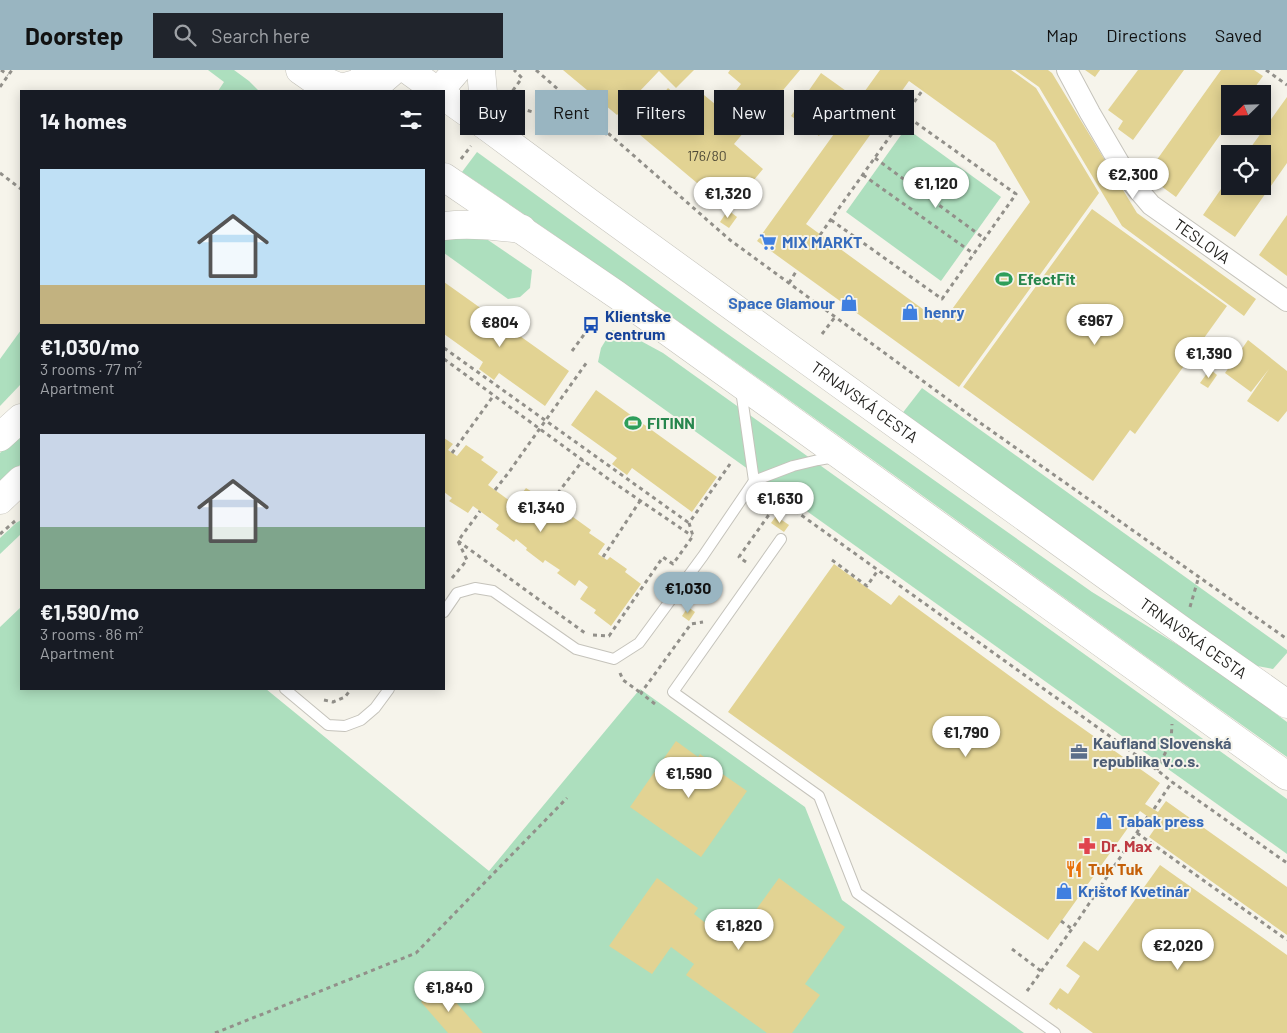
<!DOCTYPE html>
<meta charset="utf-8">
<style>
body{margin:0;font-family:Barlow,sans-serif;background:#20242c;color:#f1f3f6;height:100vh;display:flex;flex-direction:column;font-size:19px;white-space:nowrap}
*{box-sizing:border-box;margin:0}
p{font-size:16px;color:#9ea1a6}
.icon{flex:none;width:28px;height:28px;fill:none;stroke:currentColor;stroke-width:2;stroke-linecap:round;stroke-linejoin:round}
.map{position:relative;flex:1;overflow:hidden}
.details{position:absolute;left:20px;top:20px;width:425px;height:600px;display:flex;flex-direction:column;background:#171b24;border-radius:0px;box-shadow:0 2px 12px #0003}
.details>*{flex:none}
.top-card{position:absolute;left:460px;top:20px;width:475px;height:45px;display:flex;gap:10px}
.needle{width:32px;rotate:247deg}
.tools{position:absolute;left:1221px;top:15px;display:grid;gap:10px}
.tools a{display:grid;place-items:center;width:50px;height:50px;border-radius:0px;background:#171b24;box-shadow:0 2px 12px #0003;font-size:25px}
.price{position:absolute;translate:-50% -42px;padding:0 11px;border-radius:18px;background:#fff;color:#222;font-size:16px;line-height:32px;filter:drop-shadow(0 1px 2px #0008)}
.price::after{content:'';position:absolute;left:50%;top:30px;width:15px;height:11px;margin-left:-8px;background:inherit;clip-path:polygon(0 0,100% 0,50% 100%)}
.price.current{background:#99b5c1;color:#111}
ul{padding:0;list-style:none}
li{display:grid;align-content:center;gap:10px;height:265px;padding:0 20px}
li span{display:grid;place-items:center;height:155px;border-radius:0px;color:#555}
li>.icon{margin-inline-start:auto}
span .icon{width:90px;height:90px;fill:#fffc;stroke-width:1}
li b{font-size:21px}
h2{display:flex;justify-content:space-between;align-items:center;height:60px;padding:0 20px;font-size:21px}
.tag{padding:0 18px;border-radius:0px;background:#171b24;box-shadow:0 2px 12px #0003;font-size:18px;line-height:45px}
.tag.current{background:#99b5c1;color:#111}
header{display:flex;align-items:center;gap:30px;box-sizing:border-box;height:70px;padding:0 25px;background:#99b5c1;color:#111}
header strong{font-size:24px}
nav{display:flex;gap:28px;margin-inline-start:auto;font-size:18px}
.search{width:350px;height:45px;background:#20242c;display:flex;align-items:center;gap:12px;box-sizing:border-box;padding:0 18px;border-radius:0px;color:#9ea1a6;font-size:19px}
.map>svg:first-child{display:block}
</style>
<header>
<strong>Doorstep</strong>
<div class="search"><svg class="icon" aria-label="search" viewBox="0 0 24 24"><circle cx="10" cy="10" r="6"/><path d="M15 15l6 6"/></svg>Search here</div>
<nav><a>Map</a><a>Directions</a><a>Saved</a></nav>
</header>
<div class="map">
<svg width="1287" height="963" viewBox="0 0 1287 963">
<rect width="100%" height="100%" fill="#f6f4eb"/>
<!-- green -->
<g fill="#addfbe">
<path d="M208 0H234L249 11 259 21H218L224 12Z"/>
<path d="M906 58 1001 127 941 211 846 142Z"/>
<path d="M477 82 722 260 1092 522 1212 596 1287 652V687C1012 492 741 291 462 102Z"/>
<path d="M444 165H470L488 170 532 200 530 218 520 227 508 229 444 183Z"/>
<path d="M21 260V314L0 336V289Z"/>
<path d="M612 260 628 264 663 283 1287 729V784L598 292 601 278Z"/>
<path d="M922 318 1287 580V583L1273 599 1252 595 901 345Z"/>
<path d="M21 363V394L0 413V383Z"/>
<path d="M21 450V464L0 484V468L16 453Z"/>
<path d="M21 537V619H266L489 801 640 619 805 737 842 830 1024 963H0V557Z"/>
</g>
<!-- building -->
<g fill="#e2d393" fill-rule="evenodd">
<path d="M563 0H694L676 18 659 1 617 45Z"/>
<path d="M730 0H800L768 38 756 27 744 42 754 50 734 74 763 99 729 140 633 59 668 18 692 39 704 25 721 39 741 14 728 3Z"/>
<path d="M880 0H1011L1036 18 1099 123 959 317 757 171ZM909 11 995 73 1030 132 942 253 806 154Z"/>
<path d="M1015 0H1048L1052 3 1137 143 1256 229 1244 246 1122 156 1039 17Z"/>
<path d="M1085 0H1100L1095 7Z"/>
<path d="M1138 0H1184L1133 70 1118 59 1123 51 1108 40Z"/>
<path d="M1221 0H1254L1263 6 1250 24H1230V51L1176 127 1146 105Z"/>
<path d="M821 3 849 23 819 66 791 46Z"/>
<path d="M1287 27V93L1235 167 1203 145 1230 106V116H1262V84H1246Z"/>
<path d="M1092 139 1227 236 1135 364 1130 360 1093 411 963 317Z"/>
<path d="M728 140 737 147 729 158 720 152Z"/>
<path d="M1287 145V206L1259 185Z"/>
<path d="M444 212 569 301 545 336 499 303 494 310 479 299 483 292 444 264Z"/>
<path d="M1248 270 1287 301V341L1278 352 1247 331 1269 299 1251 322 1225 303Z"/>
<path d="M1210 299 1217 305 1208 318 1200 313Z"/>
<path d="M596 320 717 407 692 442 632 398 627 405 612 394 617 388 571 355Z"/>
<path d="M444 368 453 374 448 380 457 386 466 375 484 387 481 390 498 402 488 415 514 434 526 418 543 429V432L554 440 555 439 571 450 573 447 591 460 589 463 605 474 598 484 607 490 610 487 627 499 625 502 641 514 611 556 594 543 596 540 580 529 588 517 579 510 575 516 557 503 560 500 545 490 543 493 526 480 527 478 516 469 514 472 496 459 499 455 473 436 468 443 449 431 452 428 444 422Z"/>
<path d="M776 446 789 455 784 462 771 453Z"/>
<path d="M834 494 891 535 899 525 1051 636 1160 713 1145 734 1158 742 1166 731 1287 817V865L1149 767 1158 754 1140 741 1048 870 728 642Z"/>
<path d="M688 537 695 542 689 551 682 546Z"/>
<path d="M676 671 698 687 700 684 710 691 708 694 747 721 701 787 630 737Z"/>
<path d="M1160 795 1287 885V963H1093L1058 938 1057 940 1049 934 1060 918 1068 924 1080 906 1066 896 1084 871 1098 881Z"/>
<path d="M657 808 698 838 694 844 717 862 721 855 737 866 779 808 845 857 805 914 820 925 792 963H767L686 905 694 894 671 877 652 904 609 876Z"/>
<path d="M440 914 483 963H448L421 932Z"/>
</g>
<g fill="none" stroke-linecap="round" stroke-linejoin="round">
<!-- service casing -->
<g stroke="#c5c3bb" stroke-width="12">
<g id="service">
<path d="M741 320 754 411"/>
<path d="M781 469 673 622 819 726 857 823 1055 963"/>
<path d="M444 542 457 523 475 518 493 521 576 579 614 589 639 573 703 486 754 411 793 396 818 390 835 387"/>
<path d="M285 619 328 655 345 656 361 650 375 638 389 619"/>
</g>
</g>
<!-- minor casing -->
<g stroke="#c5c3bb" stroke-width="22">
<g id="minor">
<path id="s1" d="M1067 0 1090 43 1128 108 1151 135 1287 231"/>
</g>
</g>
<!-- secondary casing -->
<g stroke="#c5c3bb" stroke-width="29">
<g id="secondary">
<path d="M481 0 486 56"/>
<path d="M308 4 341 18 359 13 368 0"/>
<path d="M370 21 394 0"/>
<path d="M439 21 457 0"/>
<path d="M444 156C470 153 496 156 522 159"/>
<path d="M0 367 21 348"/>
<path d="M0 430 21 410"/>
</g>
</g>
<!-- primary casing -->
<g stroke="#c5c3bb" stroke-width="29">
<g id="primary">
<path d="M300 0 330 21"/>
<path d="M408 0 437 21"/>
<path id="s2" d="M444 26 486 56 591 134 762 258 1183 561 1287 634"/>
<path d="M444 107 617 225 1287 706"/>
</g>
</g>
<!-- path -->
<g stroke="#92908a" stroke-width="3" stroke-dasharray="4 4" stroke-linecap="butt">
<path d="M1 0 8 5"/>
<path d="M536 0 730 170 979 352 1287 569"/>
<path d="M1266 0 1287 15"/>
<path d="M0 17 12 0"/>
<path d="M508 27 522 8 514 0"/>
<path d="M508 27 526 40 607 64"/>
<path d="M905 45 922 21"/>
<path d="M875 88 985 169"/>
<path d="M461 89 471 76"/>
<path d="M0 103 21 119"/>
<path d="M863 105 974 184"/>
<path d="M820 165C848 125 877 85 905 45L1016 124 942 229 831 150"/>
<path d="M789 213 797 200"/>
<path d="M822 264 835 247"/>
<path d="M444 278 689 453"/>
<path d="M572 281 591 255"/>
<path d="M444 289 607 408 692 466"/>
<path d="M452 383 494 325"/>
<path d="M495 420 509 402 587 292"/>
<path d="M769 422 1157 700 1172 712 1287 793"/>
<path d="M548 436 583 390"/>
<path d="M0 464 15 451"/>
<path d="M458 471 585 563"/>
<path d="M603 487 640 431"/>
<path d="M832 490 867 516 878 500"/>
<path d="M746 492 739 487 780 429"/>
<path d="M452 508 467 490 458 471 480 441"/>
<path d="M1190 537 1199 506"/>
<path d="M593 565 609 566 663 487 673 494 693 466 689 453 730 394"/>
<path d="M620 603 623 610 641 623"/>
<path d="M324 630 333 632 345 627 351 619"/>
<path d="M655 634 641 623 691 554 703 552"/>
<path d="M1157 700 1171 671 1172 654"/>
<path d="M1154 739 1172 712"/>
<path d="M1137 763 1287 870"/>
<path d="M1061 851 1072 859"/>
<path d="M1012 879 1041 901"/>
<path d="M1027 921 1072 859 1148 746"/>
<path d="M215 963 416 883 567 728"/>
</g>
<!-- service -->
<use href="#service" stroke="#fff" stroke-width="10"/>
<!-- minor -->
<use href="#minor" stroke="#fff" stroke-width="20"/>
<!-- secondary -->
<use href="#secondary" stroke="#fff" stroke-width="28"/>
<!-- primary -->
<use href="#primary" stroke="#fff" stroke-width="28"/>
</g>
<!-- icons -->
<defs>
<g id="supermarket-bare" transform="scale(1.35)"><path d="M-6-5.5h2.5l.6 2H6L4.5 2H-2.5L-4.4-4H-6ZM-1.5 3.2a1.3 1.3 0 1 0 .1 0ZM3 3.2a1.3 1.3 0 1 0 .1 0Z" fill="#3f7fe0" stroke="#f6f4eb" stroke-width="2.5" paint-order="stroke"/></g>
<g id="stadium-bare" transform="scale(1.35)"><path d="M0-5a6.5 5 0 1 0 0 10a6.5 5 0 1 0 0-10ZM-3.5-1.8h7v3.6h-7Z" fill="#2e9e5b" stroke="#f6f4eb" stroke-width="2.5" paint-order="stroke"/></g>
<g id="shop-bare" transform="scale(1.35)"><path d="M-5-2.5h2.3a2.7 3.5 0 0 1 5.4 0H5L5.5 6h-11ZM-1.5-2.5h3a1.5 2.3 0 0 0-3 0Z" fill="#3f7fe0" stroke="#f6f4eb" stroke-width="2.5" paint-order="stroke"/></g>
<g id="bus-bare" transform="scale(1.35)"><path d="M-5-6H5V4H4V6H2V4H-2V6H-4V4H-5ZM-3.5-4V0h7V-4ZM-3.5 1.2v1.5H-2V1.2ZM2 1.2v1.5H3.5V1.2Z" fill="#1a4fb4" stroke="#f6f4eb" stroke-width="2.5" paint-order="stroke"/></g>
<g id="office-bare" transform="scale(1.35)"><path d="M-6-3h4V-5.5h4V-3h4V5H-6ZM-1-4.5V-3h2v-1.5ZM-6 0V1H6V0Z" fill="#5c6f8a" stroke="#f6f4eb" stroke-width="2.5" paint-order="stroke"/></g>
<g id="pharmacy-bare" transform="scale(1.35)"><path d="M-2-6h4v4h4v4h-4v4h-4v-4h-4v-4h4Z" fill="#e0444e" stroke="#f6f4eb" stroke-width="2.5" paint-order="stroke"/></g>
<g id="restaurant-bare" transform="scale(1.35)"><path d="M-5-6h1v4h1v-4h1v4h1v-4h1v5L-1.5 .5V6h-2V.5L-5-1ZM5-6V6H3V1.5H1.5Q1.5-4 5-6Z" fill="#e8710a" stroke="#f6f4eb" stroke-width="2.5" paint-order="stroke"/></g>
</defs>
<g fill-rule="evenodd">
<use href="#supermarket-bare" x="768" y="172"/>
<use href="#stadium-bare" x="1004" y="209"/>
<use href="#shop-bare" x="849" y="233"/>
<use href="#shop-bare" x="910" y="242"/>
<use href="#bus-bare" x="591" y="255"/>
<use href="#stadium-bare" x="633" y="353"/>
<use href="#office-bare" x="1079" y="682"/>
<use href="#shop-bare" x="1104" y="751"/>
<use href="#pharmacy-bare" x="1087" y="776"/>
<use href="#restaurant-bare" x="1074" y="799"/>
<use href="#shop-bare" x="1064" y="821"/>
</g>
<g text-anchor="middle" stroke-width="4" stroke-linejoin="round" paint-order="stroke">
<!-- number labels -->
<g font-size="14" fill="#4f4a38">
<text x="707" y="91">176/80</text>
</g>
<!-- shop labels -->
<g font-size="16" font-weight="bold" fill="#366cbe" stroke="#f6f4eb" text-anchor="start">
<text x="782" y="178">MIX MARKT</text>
<text x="835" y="239" text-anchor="end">Space Glamour</text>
<text x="924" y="248">henry</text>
<text x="1118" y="757">Tabak press</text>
<text x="1078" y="827">Krištof Kvetinár</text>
</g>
<!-- street labels -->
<g font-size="16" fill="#1e1d1a" stroke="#f6f4eb">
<text dy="6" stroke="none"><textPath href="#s1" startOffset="222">TESLOVA</textPath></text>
<text dy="6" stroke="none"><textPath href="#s2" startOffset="520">TRNAVSKÁ CESTA</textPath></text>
<text dy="6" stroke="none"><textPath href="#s2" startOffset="925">TRNAVSKÁ CESTA</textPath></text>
</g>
<!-- leisure labels -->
<g font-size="16" font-weight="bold" fill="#27864d" stroke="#f6f4eb" text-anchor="start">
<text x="1018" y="215">EfectFit</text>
<text x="647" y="359">FITINN</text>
</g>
<!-- transit labels -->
<g font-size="16" font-weight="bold" fill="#164399" stroke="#f6f4eb" text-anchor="start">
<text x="605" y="252">Klientske<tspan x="605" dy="18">centrum</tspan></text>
</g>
<!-- service labels -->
<g font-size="16" font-weight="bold" fill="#4e5e75" stroke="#f6f4eb" text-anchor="start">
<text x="1093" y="679">Kaufland Slovenská<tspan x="1093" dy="18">republika v.o.s.</tspan></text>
</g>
<!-- health labels -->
<g font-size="16" font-weight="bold" fill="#be3a42" stroke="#f6f4eb" text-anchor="start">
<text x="1101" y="782">Dr. Max</text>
</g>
<!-- food labels -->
<g font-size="16" font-weight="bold" fill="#c56008" stroke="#f6f4eb" text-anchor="start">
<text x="1088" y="805">Tuk Tuk</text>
</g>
</g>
</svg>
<div class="tools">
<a><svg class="needle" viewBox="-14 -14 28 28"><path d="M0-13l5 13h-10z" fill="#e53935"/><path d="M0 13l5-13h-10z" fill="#9ea1a6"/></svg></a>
<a><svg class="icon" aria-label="locate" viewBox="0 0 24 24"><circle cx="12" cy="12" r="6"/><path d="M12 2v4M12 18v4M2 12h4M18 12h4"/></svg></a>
</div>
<b class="price" style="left:1133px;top:130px">€2,300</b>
<b class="price" style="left:936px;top:139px">€1,120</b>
<b class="price" style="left:728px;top:149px">€1,320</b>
<b class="price" style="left:1095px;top:276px">€967</b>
<b class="price" style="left:500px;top:278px">€804</b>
<b class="price" style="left:1209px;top:309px">€1,390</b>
<b class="price" style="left:780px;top:454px">€1,630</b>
<b class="price" style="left:541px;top:463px">€1,340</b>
<b class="price current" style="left:688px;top:544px">€1,030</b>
<b class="price" style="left:966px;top:688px">€1,790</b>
<b class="price" style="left:689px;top:729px">€1,590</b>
<b class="price" style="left:739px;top:881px">€1,820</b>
<b class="price" style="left:1178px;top:901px">€2,020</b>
<b class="price" style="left:449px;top:943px">€1,840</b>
<div class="top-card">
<a class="tag">Buy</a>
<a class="tag current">Rent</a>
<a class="tag">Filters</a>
<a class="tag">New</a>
<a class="tag">Apartment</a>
</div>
<section class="details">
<h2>14 homes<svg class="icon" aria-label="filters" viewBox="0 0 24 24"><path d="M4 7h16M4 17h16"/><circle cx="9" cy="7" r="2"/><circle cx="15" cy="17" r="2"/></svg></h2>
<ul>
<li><span style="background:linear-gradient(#bfe0f5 75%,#c2b280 0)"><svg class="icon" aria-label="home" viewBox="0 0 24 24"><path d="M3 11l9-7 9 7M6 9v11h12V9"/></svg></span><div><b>€1,030/mo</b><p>3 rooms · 77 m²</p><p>Apartment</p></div></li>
<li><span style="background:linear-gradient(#c9d6e8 60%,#7fa58c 0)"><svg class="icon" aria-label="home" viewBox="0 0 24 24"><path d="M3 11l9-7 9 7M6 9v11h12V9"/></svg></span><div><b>€1,590/mo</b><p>3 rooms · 86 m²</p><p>Apartment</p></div></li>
</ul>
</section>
</div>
